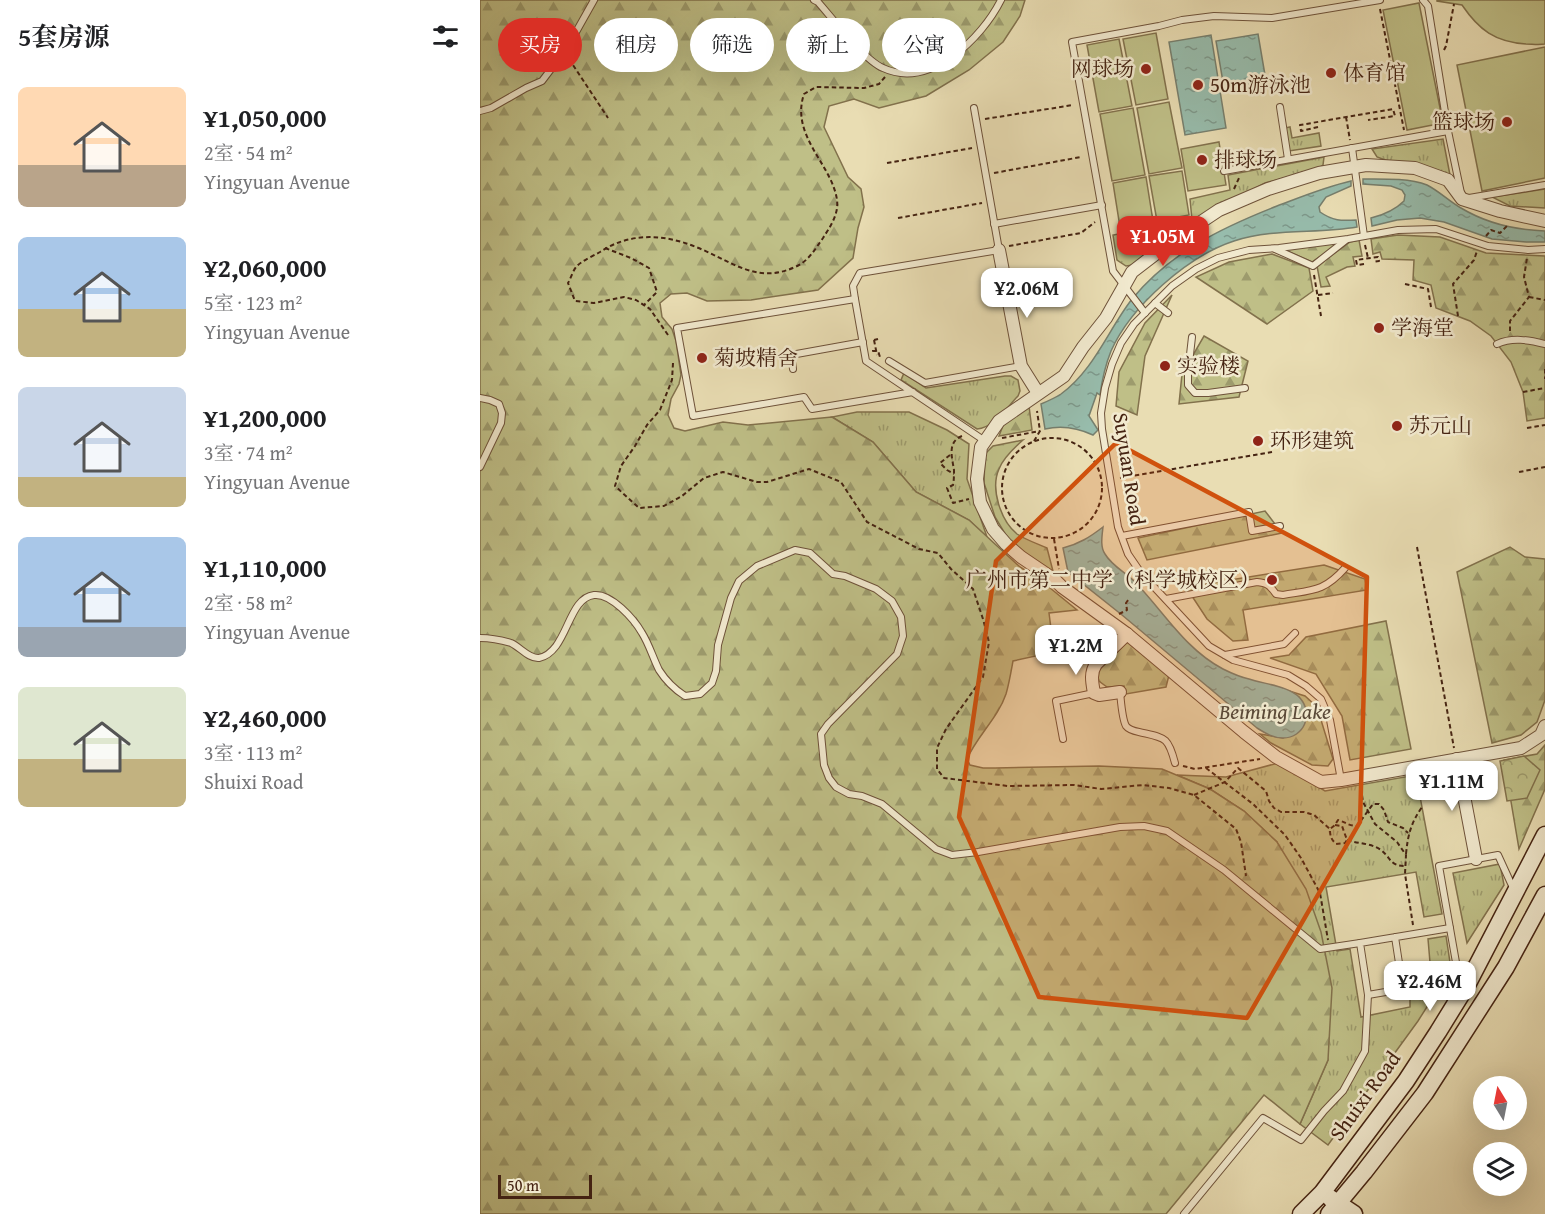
<!DOCTYPE html>
<html lang="zh">
<meta charset="utf-8">
<style>
body{margin:0;font-family:"Gentium Book Plus","Noto Serif SC",serif;background:#f2f2f2;color:#202124;height:100vh;display:flex;flex-direction:column;font-size:22px;white-space:nowrap}
*{box-sizing:border-box;margin:0}
p{font-size:20px;color:#757577}
.icon{flex:none;width:33px;height:33px;fill:none;stroke:currentColor;stroke-width:2;stroke-linecap:round;stroke-linejoin:round}
.map{position:relative;flex:1;overflow:hidden}
.panel{display:flex;flex-direction:column;background:#fff;width:480px}
.panel>*{flex:none}
.top-card{position:absolute;left:18px;top:18px;width:570px;height:54px;display:flex;gap:12px}
.needle{width:39px;rotate:350deg}
.buttons{position:absolute;left:993px;top:1076px;display:grid;gap:12px}
.buttons a{display:grid;place-items:center;width:54px;height:54px;border-radius:50%;background:#fff;box-shadow:0 6px 24px #0002;font-size:30px}
.scale{position:absolute;left:18px;bottom:15px;width:94px;box-sizing:border-box;padding-left:6px;border:3px solid #452312;border-top:0;font-size:16px;line-height:21px;white-space:nowrap;color:#452312;-webkit-text-stroke:4px #f1e9ce;paint-order:stroke}
.price{position:absolute;translate:-50% -51px;padding:0 14px;border-radius:12px;background:#fff;color:#222;font-size:20px;line-height:39px;filter:drop-shadow(0 2px 3px #0008)}
.price::after{content:'';position:absolute;left:50%;top:36px;width:18px;height:14px;margin-left:-9px;background:inherit;clip-path:polygon(0 0,100% 0,50% 100%)}
.price.current{background:#d93025;color:#fff}
ul{padding:0;list-style:none}
li{display:flex;align-items:center;gap:18px;height:150px;padding:0 18px}
li span{display:grid;place-items:center;flex:none;width:168px;height:120px;border-radius:9px;color:#555}
li>.icon{margin-inline-start:auto}
span .icon{width:72px;height:72px;fill:#fffc;stroke-width:1}
li b{font-size:26px}
h2{display:flex;justify-content:space-between;align-items:center;height:72px;padding:0 18px;font-size:26px}
.pill{padding:0 21px;border-radius:27px;background:#fff;box-shadow:0 6px 24px #0002;font-size:21px;line-height:54px}
.pill.current{background:#d93025;color:#fff}
main{display:flex;flex:1;min-height:0}
.map>svg:first-child{display:block}
</style>
<main>
<section class="panel">
<h2>5套房源<svg class="icon" aria-label="filters" viewBox="0 0 24 24"><path d="M4 7h16M4 17h16"/><circle cx="9" cy="7" r="2"/><circle cx="15" cy="17" r="2"/></svg></h2>
<ul>
<li><span style="background:linear-gradient(#ffd9b3 65%,#b9a48a 0)"><svg class="icon" aria-label="home" viewBox="0 0 24 24"><path d="M3 11l9-7 9 7M6 9v11h12V9"/></svg></span><div><b>¥1,050,000</b><p>2室 · 54 m²</p><p>Yingyuan Avenue</p></div></li>
<li><span style="background:linear-gradient(#a9c7e8 60%,#c2b280 0)"><svg class="icon" aria-label="home" viewBox="0 0 24 24"><path d="M3 11l9-7 9 7M6 9v11h12V9"/></svg></span><div><b>¥2,060,000</b><p>5室 · 123 m²</p><p>Yingyuan Avenue</p></div></li>
<li><span style="background:linear-gradient(#c9d6e8 75%,#c2b280 0)"><svg class="icon" aria-label="home" viewBox="0 0 24 24"><path d="M3 11l9-7 9 7M6 9v11h12V9"/></svg></span><div><b>¥1,200,000</b><p>3室 · 74 m²</p><p>Yingyuan Avenue</p></div></li>
<li><span style="background:linear-gradient(#a9c7e8 75%,#9aa5b1 0)"><svg class="icon" aria-label="home" viewBox="0 0 24 24"><path d="M3 11l9-7 9 7M6 9v11h12V9"/></svg></span><div><b>¥1,110,000</b><p>2室 · 58 m²</p><p>Yingyuan Avenue</p></div></li>
<li><span style="background:linear-gradient(#dfe7d0 60%,#c2b280 0)"><svg class="icon" aria-label="home" viewBox="0 0 24 24"><path d="M3 11l9-7 9 7M6 9v11h12V9"/></svg></span><div><b>¥2,460,000</b><p>3室 · 113 m²</p><p>Shuixi Road</p></div></li>
</ul>
</section>
<div class="map">
<svg width="1065" height="1214" viewBox="0 0 1065 1214">
<defs>
<pattern id="grass-tufts" width="24" height="20" patternUnits="userSpaceOnUse" patternTransform="scale(1.5)"><rect width="24" height="20" fill="#bfbf87"/><path d="M3 7l-1-3M5 7V3M7 7l1-3M15 17l-1-3M17 17v-4M19 17l1-3" fill="none" stroke="#9d9b6d"/></pattern>
<pattern id="forest-firs" width="22" height="20" patternUnits="userSpaceOnUse" patternTransform="scale(1.5)"><rect width="22" height="20" fill="#bfbf87"/><path d="M5 1l3.5 6h-7zM16 11l3.5 6h-7z" fill="#9d9b6d"/></pattern>
<pattern id="park-crowns" width="20" height="18" patternUnits="userSpaceOnUse" patternTransform="scale(1.5)"><rect width="20" height="18" fill="#bfbf87"/><path d="M2 6a3 3 0 1 1 6 0M12 15a3 3 0 1 1 6 0" fill="none" stroke="#9d9b6d"/></pattern>
<pattern id="water-ripples" width="26" height="14" patternUnits="userSpaceOnUse" patternTransform="scale(1.5)"><rect width="26" height="14" fill="#97bcac"/><path d="M2 4q2-2 4 0t4 0M15 11q2-2 4 0t4 0" fill="none" stroke="#7d988b"/></pattern>
</defs>
<rect width="100%" height="100%" fill="#e9ddb3"/>
<filter id="stains"><feTurbulence type="fractalNoise" baseFrequency=".00333" numOctaves="4"/><feColorMatrix values="0 0 0 0 .2 0 0 0 0 .09 0 0 0 0 .02 0 0 0 .5 -.17"/></filter>
<radialGradient id="worn" r=".72"><stop offset=".6" stop-color="#630" stop-opacity="0"/><stop offset="1" stop-color="#630" stop-opacity=".3"/></radialGradient>
<!-- grass -->
<g fill="url(#grass-tufts)" stroke="#82714c" stroke-width="1.5">
<path d="M810 127 812 138 839 133 841 146 809 151 805 128Z"/>
<path d="M963 139 970 175 908 161 897 157 892 149Z"/>
<path d="M844 157 843 165 837 169 785 183 730 212 653 265 646 266 637 260 633 235 712 220 710 199 750 190 748 175Z"/>
<path d="M1065 189V208L1030 206 1012 197Z"/>
<path d="M424 373 446 388 525 376H531L538 380 540 391 538 396C527 407 514 428 497 429L421 380Z"/>
<path d="M377 412H429L467 430 489 444 487 479 507 537 489 520 436 492 393 442 352 417Z"/>
<path d="M798 763 845 791 936 775 962 914 944 917 936 872 846 887 857 951 870 949 881 1017 930 1007V995L951 974 948 939 966 936 971 969 938 1021 848 1145 820 1124 848 1060 797 842 764 811 730 789 697 775 746 777Z"/>
<path d="M1020 864 1024 885 987 943 973 873Z"/>
</g>
<!-- forest -->
<g fill="url(#forest-firs)" stroke="#82714c" stroke-width="1.5">
<path d="M0 0H545L540 16 523 42 489 70 446 96 399 108 374 99 349 106 344 127 368 177 381 189 384 207 378 228 373 258 338 290 271 300 227 301 207 293 191 294 180 303 182 317 192 329 196 341 201 375 199 384 191 399 188 415 194 428 205 431 243 422 268 425 352 417 393 442 436 492 489 520 540 567 559 579 597 610 569 613 574 652 533 661C531 672 529 684 526 694 518 718 497 736 487 759L490 765 503 768H515L619 766 682 769 730 789 764 811 797 842 826 889 841 932 852 988 848 1060 820 1124 784 1095 686 1214H0Z"/>
<path d="M918 235 960 237 1006 253 1065 256V418L1047 421 1043 392 1031 362 1011 336 990 321 956 308 951 285 933 280 934 260 902 259 900 252 893 254 891 239Z"/>
<path d="M879 240 882 256 873 257 875 266 867 267 846 277 850 286 841 287 837 266 870 242Z"/>
<path d="M861 242 832 262 803 249Z"/>
<path d="M792 254 829 268 833 291 787 324 716 277 749 262Z"/>
<path d="M692 295 665 356 657 415 636 406 639 372 665 323Z"/>
<path d="M724 336 768 361 759 397 699 404 702 374Z"/>
<path d="M549 406 552 430 519 436 524 423Z"/>
<path d="M543 440C534 448 523 458 519 469 510 489 521 521 537 534 546 540 558 544 567 548L574 575 533 547 515 517 504 483 505 454 513 446Z"/>
<path d="M785 511 802 533 667 560 658 538Z"/>
<path d="M1030 547 1045 557 1065 559V700L1057 722 1041 735 1012 743 977 572Z"/>
<path d="M844 565 885 579 887 590 763 610 768 640 753 641 727 619 706 587Z"/>
<path d="M906 621 931 749 870 760 862 716 836 674 790 658 809 655 826 637Z"/>
<path d="M647 642 689 675 686 687 646 694 644 686 627 687 616 679 618 671Z"/>
<path d="M806 690 825 696 837 707 853 759 848 766 832 765 791 743 780 734 803 738 819 697Z"/>
<path d="M1065 745V789L1039 849 1024 760 1057 754Z"/>
</g>
<!-- park -->
<path fill="url(#park-crowns)" stroke="#82714c" stroke-width="1.5" d="M1044 756 1060 770 1047 798 1027 801 1020 761Z"/>
<!-- pitch -->
<g fill="#bfbf87" stroke="#82714c" stroke-width="1.5">
<path d="M957 0H1065V44C1058 45 1052 44 1046 44 1015 42 999 30 982 5L957 1Z"/>
<path d="M939 3 963 123 927 130 903 10Z"/>
<path d="M676 33 688 99 656 105 643 39Z"/>
<path d="M639 39 652 106 619 112 607 45Z"/>
<path d="M1065 47V178L1002 191 977 65Z"/>
<path d="M689 102 702 168 669 174 657 108Z"/>
<path d="M653 108 665 175 632 181 620 114Z"/>
<path d="M739 142 746 185 708 191 701 149Z"/>
<path d="M702 171 709 215 677 221 669 176Z"/>
<path d="M666 177 673 221 640 227 633 183Z"/>
</g>
<!-- water -->
<g fill="url(#water-ripples)" stroke="#767f6e" stroke-width="1.5">
<path d="M778 34 786 81 744 88 736 41Z"/>
<path d="M731 35 746 128 705 135 689 42Z"/>
<path d="M883 179C902 179 929 178 947 185 959 191 970 202 981 208 1006 223 1036 230 1065 231V242H1046L1012 239 964 222 940 218 917 220 892 226 891 218C903 215 915 210 924 201L925 195 922 190 911 186 883 184Z"/>
<path d="M871 181V186L846 197 839 207 840 212C853 221 861 221 876 220L877 227C837 234 794 228 754 241 708 256 651 306 631 351 625 366 622 380 620 395L617 393 609 416 618 430 613 435C598 428 582 425 565 429L561 404C568 401 575 398 581 394 614 370 628 330 652 299 691 252 741 228 797 206 821 197 845 187 871 181Z"/>
<path d="M623 527C622 536 620 547 625 554 632 566 645 572 655 582 684 612 705 649 743 669 751 673 760 677 769 679 784 684 809 686 820 698 834 714 824 738 803 738 793 738 785 733 777 728L642 615 588 572 583 548C599 544 610 537 623 527Z"/>
</g>
<g fill="none" stroke-linecap="round" stroke-linejoin="round">
<!-- lane casing -->
<g stroke="#6e523a" stroke-width="8">
<g id="lane">
<path d="M334 0 338 2C353 19 384 60 403 68 450 90 502 38 521 0"/>
<path d="M943 0 948 6 968 131 981 193"/>
<path d="M800 107 808 159"/>
<path d="M0 111 11 108 46 88 62 81 87 48 114 0"/>
<path d="M872 148 884 236"/>
<path d="M744 171 968 131"/>
<path d="M989 198 1065 185"/>
<path d="M514 224 622 205"/>
<path d="M795 249 833 266 866 240"/>
<path d="M375 299 373 286 380 273 519 250 494 108"/>
<path d="M675 303 688 313"/>
<path d="M665 313 633 271 592 42 679 26 702 20 734 16 792 18 900 0"/>
<path d="M712 337 708 372V385L715 393H728L765 388"/>
<path d="M1017 344C1032 337 1049 340 1065 344"/>
<path d="M409 361 445 383 541 366"/>
<path d="M313 369 311 355 383 342"/>
<path d="M433 392 332 409 324 397 213 416 197 328 375 299 386 361 505 441"/>
<path d="M0 398 10 400 19 404 22 413 21 423 0 467"/>
<path d="M642 536 769 512 772 531 800 526"/>
<path d="M686 599 777 582C788 583 790 586 796 594L803 595C832 590 844 592 865 568"/>
<path d="M0 638C11 638 21 640 31 643 40 647 49 659 59 658 88 652 87 598 114 595 131 593 154 619 162 633 169 644 173 658 179 670 186 681 194 689 205 696L220 694 232 683 236 671 238 645 251 598 259 581 277 566 315 550 330 553 353 574 365 576 396 589 412 601 421 617 423 636 417 654 348 724 341 734 344 765 349 778 356 787 369 794 382 796 402 804 456 849 472 855 498 852 640 827 664 826 687 831 744 870 840 949 880 943"/>
<path d="M745 655 804 644 815 633"/>
<path d="M640 692C641 701 642 719 646 726 649 730 654 731 659 732 685 738 688 736 695 763"/>
<path d="M583 739 576 701 614 693"/>
<path d="M861 780 850 720 841 699 826 686 808 675 753 660 729 646 661 573 648 554 638 527 622 429 621 413 625 388 632 364 641 343 654 324 692 286 716 269 738 258 769 250 799 248 868 239 918 230 956 229 1008 246 1048 250 1065 249"/>
<path d="M915 937 923 989 888 995 880 943 970 928"/>
<path d="M985 982 977 968 959 866 1018 855 1034 890"/>
<path d="M704 1214 783 1118 821 1140 844 1111 863 1091 885 1051 888 995"/>
</g>
</g>
<!-- street casing -->
<g stroke="#6e523a" stroke-width="14">
<g id="street">
<path d="M1065 221 1020 211 982 199 968 180 935 168 886 165 839 173 788 189 739 210 691 242 652 272 626 318 603 347 584 376 519 421 501 447 497 479 500 502 513 529 526 544 541 557 575 580 582 587 647 634 764 732 796 757 841 782 861 780 1041 748 1061 735 1065 726"/>
<path d="M519 250 541 366 558 393"/>
<path d="M640 692 619 695 614 693C612 682 610 673 616 664L647 634"/>
<path d="M977 759 996 859"/>
</g>
</g>
<!-- secondary casing -->
<g stroke="#452312" stroke-width="19">
<g id="secondary">
<path d="M850 1198 874 1214"/>
<path d="M821 1214 842 1193 926 1081 958 1032 987 985 1065 835"/>
<path d="M849 1214 884 1172 945 1093 1026 967 1065 895"/>
</g>
</g>
<!-- path -->
<g stroke="#452312" stroke-width="2" stroke-dasharray="4.5 3" stroke-linecap="butt">
<path d="M900 9 924 130"/>
<path d="M964 50 966 46 974 4"/>
<path d="M89 59 128 118"/>
<path d="M866 117 870 140"/>
<path d="M505 119 593 105"/>
<path d="M838 127 821 131 820 125 913 109 915 116 888 120"/>
<path d="M407 163 492 148"/>
<path d="M514 173 601 157"/>
<path d="M754 189 759 178"/>
<path d="M418 218 502 203"/>
<path d="M1006 236 1011 230 1020 233 1027 226"/>
<path d="M885 245 888 258"/>
<path d="M529 246 601 233 615 222"/>
<path d="M125 248 151 258 169 268 177 292 164 305"/>
<path d="M884 264 877 265 876 260 898 257 899 261 893 262"/>
<path d="M834 275 841 316"/>
<path d="M925 284 948 289 951 307"/>
<path d="M838 295 853 293"/>
<path d="M1049 297 1065 300"/>
<path d="M978 316 973 284 994 260 997 251"/>
<path d="M1030 331V321L1049 297 1044 277 1047 258"/>
<path d="M188 335 170 309 156 300 144 297 114 303 95 301 88 283C91 278 93 270 97 266 103 260 113 256 120 252 150 232 184 234 216 247 250 260 276 285 315 267 329 261 335 249 343 238 350 227 359 214 357 200 352 164 310 136 324 94L336 87 384 88 399 84 405 77"/>
<path d="M394 340 398 339"/>
<path d="M393 350V351H398L400 357"/>
<path d="M193 363 192 380 180 410 167 425 155 446 141 466 135 486 159 508 184 506 202 496 224 478 243 472 277 482H287L329 469 361 482 387 522 439 549 458 553 471 569 493 589 503 619 509 642 503 677 466 729 457 748V769L464 778 528 786 594 785 621 789 663 785 689 788 714 795 756 829 761 842 766 876"/>
<path d="M1065 369V379"/>
<path d="M1043 392 1065 388"/>
<path d="M1047 428 1065 425"/>
<path d="M482 436C467 442 472 457 474 470 474 475 474 480 473 485L467 488 473 503 489 499"/>
<circle cx="572" cy="488" r="50"/>
<path d="M522 438 560 431"/>
<path d="M554 441 560 431 557 411"/>
<path d="M470 455 460 463 467 470 474 474"/>
<path d="M1039 472 1065 467"/>
<path d="M640 478 792 452"/>
<path d="M574 539 579 569"/>
<path d="M937 547 974 748"/>
<path d="M639 614 647 610 646 603 649 599"/>
<path d="M703 766 715 769 780 759"/>
<path d="M726 768 773 804 805 835 821 858 840 893 848 940"/>
<path d="M881 788 883 802 895 824 917 842 926 855 925 874 933 925"/>
<path d="M714 795 745 782 758 768 786 791 789 801 794 808 801 812H824L834 815 850 829"/>
<path d="M855 825 862 826 867 840 865 843 856 844C851 839 850 836 850 829L855 825 858 820C865 822 869 826 877 826L893 804H899L904 810 908 822 923 828 928 833"/>
<path d="M867 840C879 844 891 843 901 850 911 858 910 866 925 866"/>
<path d="M926 854C928 834 931 823 942 807"/>
</g>
<!-- lane -->
<use href="#lane" stroke="#f1e9ce" stroke-width="6"/>
<!-- street -->
<use href="#street" stroke="#f1e9ce" stroke-width="12"/>
<!-- secondary -->
<use href="#secondary" stroke="#f1e9ce" stroke-width="16"/>
<!-- path-bridge -->
<path stroke="#452312" stroke-width="2" stroke-dasharray="4.5 3" stroke-linecap="butt" d="M394 340 397 355"/>
</g>
<!-- marked area -->
<path fill="#d0510d" fill-opacity="0.2" stroke="#d0510d" stroke-width="4.5" stroke-linejoin="round" d="M636 443 887 577 880 822 767 1018 559 997 479 817 516 561Z"/>
<!-- markers -->
<g fill="#8f2418" stroke="#f1e9ce" stroke-width="2">
<circle cx="666" cy="69" r="6"/>
<circle cx="851" cy="73" r="6"/>
<circle cx="718" cy="85" r="6"/>
<circle cx="1027" cy="122" r="6"/>
<circle cx="722" cy="160" r="6"/>
<circle cx="899" cy="328" r="6"/>
<circle cx="222" cy="358" r="6"/>
<circle cx="685" cy="366" r="6"/>
<circle cx="917" cy="426" r="6"/>
<circle cx="778" cy="441" r="6"/>
<circle cx="792" cy="580" r="6"/>
</g>
<g text-anchor="middle" stroke-width="5" stroke-linejoin="round" paint-order="stroke">
<!-- poi labels -->
<g font-size="21" fill="#452312" stroke="#f1e9ce" text-anchor="start">
<text x="654" y="76" text-anchor="end">网球场</text>
<text x="863" y="80">体育馆</text>
<text x="730" y="92">50m游泳池</text>
<text x="1015" y="129" text-anchor="end">篮球场</text>
<text x="734" y="167">排球场</text>
<text x="911" y="335">学海堂</text>
<text x="234" y="365">菊坡精舍</text>
<text x="697" y="373">实验楼</text>
<text x="929" y="433">苏元山</text>
<text x="790" y="448">环形建筑</text>
<text x="780" y="587" text-anchor="end">广州市第二中学（科学城校区）</text>
</g>
<!-- street labels -->
<g font-size="21" fill="#452312" stroke="#f1e9ce">
<text transform="translate(649 469) rotate(81)" y="7">Suyuan Road</text>
<text transform="translate(885 1096) rotate(-54)" y="7">Shuixi Road</text>
</g>
<!-- water labels -->
<g font-size="22" font-style="italic" fill="#5a4938" stroke="#f1e9ce">
<text x="795" y="719">Beiming Lake</text>
</g>
</g>
<rect width="100%" height="100%" filter="url(#stains)"/>
<rect width="100%" height="100%" fill="url(#worn)"/>
</svg>
<div class="buttons">
<a><svg class="needle" viewBox="-14 -14 28 28"><path d="M0-13l5 13h-10z" fill="#e53935"/><path d="M0 13l5-13h-10z" fill="#757577"/></svg></a>
<a><svg class="icon" aria-label="layers" viewBox="0 0 24 24"><path d="M12 4l9 5-9 5-9-5zM3 14l9 5 9-5"/></svg></a>
</div>
<div class="scale">50 m</div>
<b class="price current" style="left:683px;top:267px">¥1.05M</b>
<b class="price" style="left:547px;top:319px">¥2.06M</b>
<b class="price" style="left:596px;top:676px">¥1.2M</b>
<b class="price" style="left:972px;top:812px">¥1.11M</b>
<b class="price" style="left:950px;top:1012px">¥2.46M</b>
<div class="top-card">
<a class="pill current">买房</a>
<a class="pill">租房</a>
<a class="pill">筛选</a>
<a class="pill">新上</a>
<a class="pill">公寓</a>
</div>
</div>
</main>
